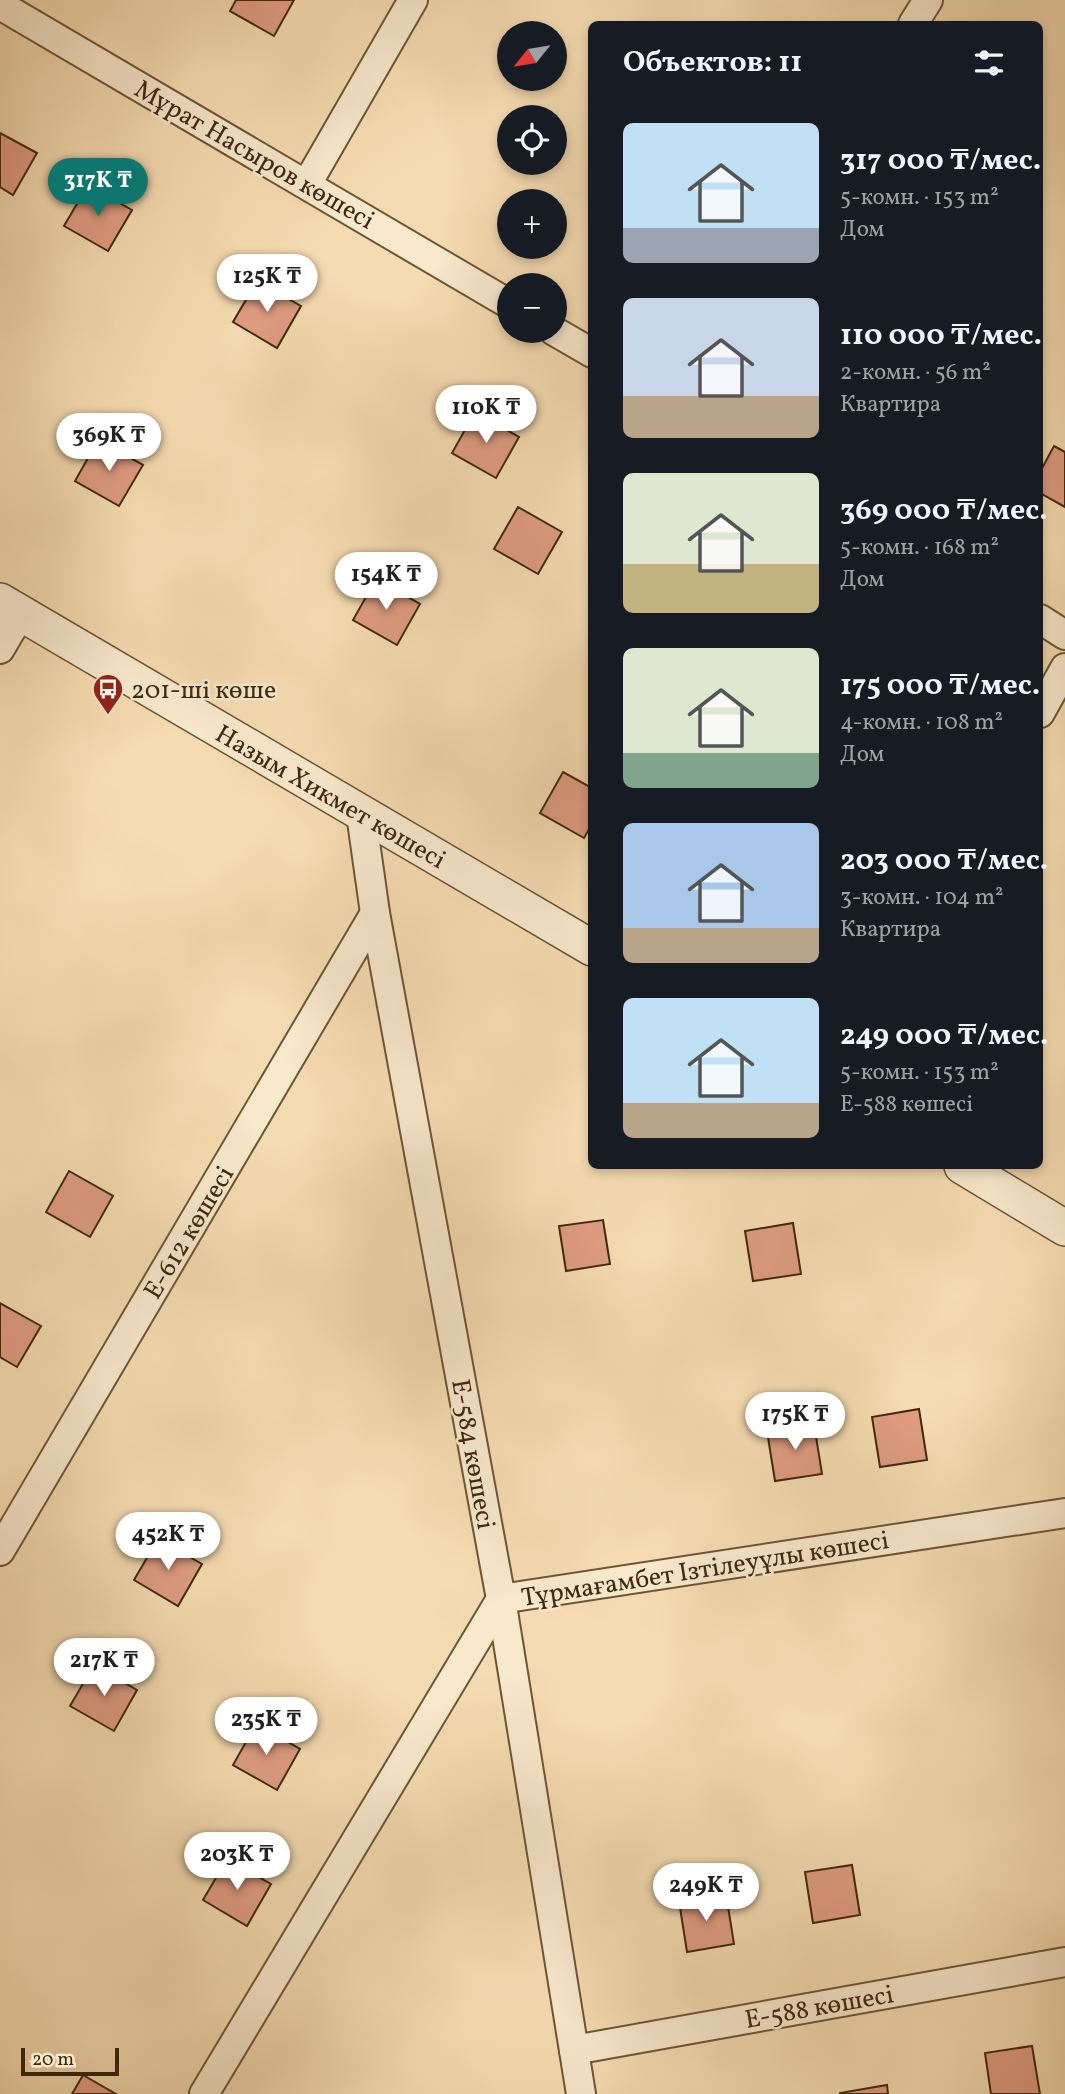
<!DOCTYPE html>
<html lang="ru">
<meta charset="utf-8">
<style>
body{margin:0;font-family:Vollkorn,serif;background:#20242c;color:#f1f3f6;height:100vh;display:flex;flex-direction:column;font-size:26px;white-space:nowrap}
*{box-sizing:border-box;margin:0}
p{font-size:23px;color:#9ea1a6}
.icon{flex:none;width:38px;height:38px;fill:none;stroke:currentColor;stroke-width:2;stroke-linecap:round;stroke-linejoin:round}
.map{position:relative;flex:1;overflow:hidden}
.details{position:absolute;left:588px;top:21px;width:455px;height:1148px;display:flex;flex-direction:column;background:#171b24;border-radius:10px;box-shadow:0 4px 10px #0003}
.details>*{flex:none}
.needle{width:46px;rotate:240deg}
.tools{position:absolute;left:497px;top:21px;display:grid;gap:14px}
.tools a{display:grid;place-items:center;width:70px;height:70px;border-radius:50%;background:#171b24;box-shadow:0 4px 10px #0003;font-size:35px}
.scale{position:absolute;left:21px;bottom:18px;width:98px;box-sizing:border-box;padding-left:7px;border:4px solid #40290b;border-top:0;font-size:19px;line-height:24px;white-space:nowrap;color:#40290b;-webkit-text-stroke:5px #f8e8cc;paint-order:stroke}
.price{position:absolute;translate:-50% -60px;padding:0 16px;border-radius:24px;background:#fff;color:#222;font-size:23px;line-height:46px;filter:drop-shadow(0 2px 4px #0008)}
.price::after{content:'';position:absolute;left:50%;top:42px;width:21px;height:16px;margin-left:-10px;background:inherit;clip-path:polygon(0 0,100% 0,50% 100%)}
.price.selected{background:#0f766e;color:#fff}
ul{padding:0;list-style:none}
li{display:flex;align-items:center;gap:21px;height:175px;padding:0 35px}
li span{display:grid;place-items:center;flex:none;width:196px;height:140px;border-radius:10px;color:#555}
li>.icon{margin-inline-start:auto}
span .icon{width:84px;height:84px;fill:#fffc;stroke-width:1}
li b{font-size:30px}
h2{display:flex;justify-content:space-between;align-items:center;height:84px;padding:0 35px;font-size:30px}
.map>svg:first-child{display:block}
</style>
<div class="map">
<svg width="1065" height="2094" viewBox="0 0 1065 2094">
<rect width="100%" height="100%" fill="#f5dbb1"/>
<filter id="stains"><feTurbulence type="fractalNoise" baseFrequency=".00286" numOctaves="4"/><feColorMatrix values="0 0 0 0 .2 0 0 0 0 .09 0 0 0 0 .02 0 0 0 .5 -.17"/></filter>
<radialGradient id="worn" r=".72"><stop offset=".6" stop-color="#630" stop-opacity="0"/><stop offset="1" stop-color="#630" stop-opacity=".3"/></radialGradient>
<!-- building -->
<g fill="#df9c81" stroke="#40290b" stroke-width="2">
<path d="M236 0H294L274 36 230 11Z"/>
<path d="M0 133 37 153 13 195 0 187Z"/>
<path d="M88 185 132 210 108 251 64 226Z"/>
<path d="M257 281 301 306 277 348 233 322Z"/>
<path d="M475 412 519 437 496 478 452 453Z"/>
<path d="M98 440 143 465 119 506 75 481Z"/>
<path d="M1054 446 1065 452V507L1040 493V472Z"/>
<path d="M518 507 562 532 538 574 494 549Z"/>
<path d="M376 579 420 604 397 645 353 620Z"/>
<path d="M563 772 592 788V824L584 838 540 813Z"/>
<path d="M69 1171 113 1196 90 1237 46 1212Z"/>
<path d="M603 1220 610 1264 566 1271 559 1226Z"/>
<path d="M793 1223 801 1274 753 1281 745 1231Z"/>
<path d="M0 1303 41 1326 17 1367 0 1357Z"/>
<path d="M919 1409 927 1460 880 1467 872 1417Z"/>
<path d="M814 1424 822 1474 775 1481 767 1431Z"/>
<path d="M158 1539 202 1564 178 1606 134 1580Z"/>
<path d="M94 1665 137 1690 114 1731 70 1706Z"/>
<path d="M256 1724 300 1749 277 1790 233 1765Z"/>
<path d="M227 1859 271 1884 247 1926 203 1900Z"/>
<path d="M852 1865 860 1915 813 1923 805 1872Z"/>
<path d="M726 1894 734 1944 687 1952 679 1901Z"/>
<path d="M1032 2046 1040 2094H991L985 2053Z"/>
<path d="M83 2075 116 2094H72Z"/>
<path d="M887 2085 888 2094H840V2093Z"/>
</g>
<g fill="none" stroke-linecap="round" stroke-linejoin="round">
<!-- minor casing -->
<g stroke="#6d5634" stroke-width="32">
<g id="minor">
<path d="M0 5 509 304"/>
<path d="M913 24 928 0"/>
<path d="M307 184 413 0"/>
<path d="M554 331 592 353"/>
<path d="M1040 619 1065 635"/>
<path d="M0 649 21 613"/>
<path d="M1040 713 1065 668"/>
<path d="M361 814 375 913 501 1599 581 2094"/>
<path d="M0 1551 375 913"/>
<path d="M574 2050 1065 1962"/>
<path d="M204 2094 501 1599 1065 1513"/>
</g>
</g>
<!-- tertiary casing -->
<g stroke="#6d5634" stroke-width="38">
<g id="tertiary">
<path d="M0 601 592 948"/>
<path d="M962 1166 1065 1228"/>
</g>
</g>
<!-- minor -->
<use href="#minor" stroke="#f8e8cc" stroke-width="28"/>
<!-- tertiary -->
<use href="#tertiary" stroke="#f8e8cc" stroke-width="35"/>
</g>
<!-- icons -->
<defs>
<g id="bus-pin" transform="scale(1.575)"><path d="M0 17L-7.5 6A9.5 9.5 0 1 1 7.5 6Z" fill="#8f2418" stroke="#f8e8cc"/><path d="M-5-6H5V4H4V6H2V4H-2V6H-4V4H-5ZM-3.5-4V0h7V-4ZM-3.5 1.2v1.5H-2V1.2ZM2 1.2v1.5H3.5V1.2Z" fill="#fff"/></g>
</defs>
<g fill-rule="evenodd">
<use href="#bus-pin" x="108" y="689"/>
</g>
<g text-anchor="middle" stroke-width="5" stroke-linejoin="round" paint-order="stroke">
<!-- street labels -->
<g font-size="26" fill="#40290b" stroke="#f8e8cc">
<text transform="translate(255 154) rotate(30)" y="9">Мұрат Насыров көшесі</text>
<text transform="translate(331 796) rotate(30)" y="9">Назым Хикмет көшесі</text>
<text transform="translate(188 1232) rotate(-59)" y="9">Е-612 көшесі</text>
<text transform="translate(474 1454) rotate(80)" y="9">Е-584 көшесі</text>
<text transform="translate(705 1568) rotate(-9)" y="9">Тұрмағамбет Ізтілеуұлы көшесі</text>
<text transform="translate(819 2006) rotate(-10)" y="9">Е-588 көшесі</text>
</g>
<!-- poi labels -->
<g font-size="26" fill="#40290b" stroke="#f8e8cc" text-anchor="start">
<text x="131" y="698">201-ші көше</text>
</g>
</g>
<rect width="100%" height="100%" filter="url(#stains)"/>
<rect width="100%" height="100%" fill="url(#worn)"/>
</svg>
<div class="tools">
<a><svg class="needle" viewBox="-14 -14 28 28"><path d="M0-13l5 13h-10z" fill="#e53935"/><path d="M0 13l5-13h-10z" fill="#9ea1a6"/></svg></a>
<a><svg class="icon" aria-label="locate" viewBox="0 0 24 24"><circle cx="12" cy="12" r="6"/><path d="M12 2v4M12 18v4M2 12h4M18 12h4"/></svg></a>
<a>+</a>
<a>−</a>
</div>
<div class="scale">20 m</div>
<b class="price selected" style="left:98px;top:218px">317K ₸</b>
<b class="price" style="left:267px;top:314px">125K ₸</b>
<b class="price" style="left:486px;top:445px">110K ₸</b>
<b class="price" style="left:109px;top:473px">369K ₸</b>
<b class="price" style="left:386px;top:612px">154K ₸</b>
<b class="price" style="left:795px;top:1452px">175K ₸</b>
<b class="price" style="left:168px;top:1572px">452K ₸</b>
<b class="price" style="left:104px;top:1698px">217K ₸</b>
<b class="price" style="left:266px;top:1757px">235K ₸</b>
<b class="price" style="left:237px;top:1892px">203K ₸</b>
<b class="price" style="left:706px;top:1923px">249K ₸</b>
<section class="details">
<h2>Объектов: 11<svg class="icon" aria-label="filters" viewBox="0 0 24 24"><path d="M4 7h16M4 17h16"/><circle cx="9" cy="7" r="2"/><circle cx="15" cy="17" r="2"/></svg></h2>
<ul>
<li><span style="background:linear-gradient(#bfe0f5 75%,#9aa5b1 0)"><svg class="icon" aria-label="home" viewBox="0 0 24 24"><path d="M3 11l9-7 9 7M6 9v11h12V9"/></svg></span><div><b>317 000 ₸/мес.</b><p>5-комн. · 153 m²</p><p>Дом</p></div></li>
<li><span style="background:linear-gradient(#c9d6e8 70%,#b9a48a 0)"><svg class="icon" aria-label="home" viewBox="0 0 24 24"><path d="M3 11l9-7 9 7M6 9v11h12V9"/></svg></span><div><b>110 000 ₸/мес.</b><p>2-комн. · 56 m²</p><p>Квартира</p></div></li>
<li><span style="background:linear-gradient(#dfe7d0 65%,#c2b280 0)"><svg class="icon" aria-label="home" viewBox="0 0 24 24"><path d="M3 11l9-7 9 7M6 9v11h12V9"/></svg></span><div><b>369 000 ₸/мес.</b><p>5-комн. · 168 m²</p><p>Дом</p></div></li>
<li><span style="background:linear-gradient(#dfe7d0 75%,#7fa58c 0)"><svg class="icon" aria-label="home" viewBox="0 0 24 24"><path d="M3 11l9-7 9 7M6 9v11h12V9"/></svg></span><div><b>175 000 ₸/мес.</b><p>4-комн. · 108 m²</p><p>Дом</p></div></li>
<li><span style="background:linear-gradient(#a9c7e8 75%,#b9a48a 0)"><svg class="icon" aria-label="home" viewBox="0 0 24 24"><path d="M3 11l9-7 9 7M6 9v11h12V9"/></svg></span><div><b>203 000 ₸/мес.</b><p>3-комн. · 104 m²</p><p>Квартира</p></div></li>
<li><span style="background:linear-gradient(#bfe0f5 75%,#b9a48a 0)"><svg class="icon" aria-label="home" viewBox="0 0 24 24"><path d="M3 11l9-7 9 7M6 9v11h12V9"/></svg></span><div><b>249 000 ₸/мес.</b><p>5-комн. · 153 m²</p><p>Е-588 көшесі</p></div></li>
</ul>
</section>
</div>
